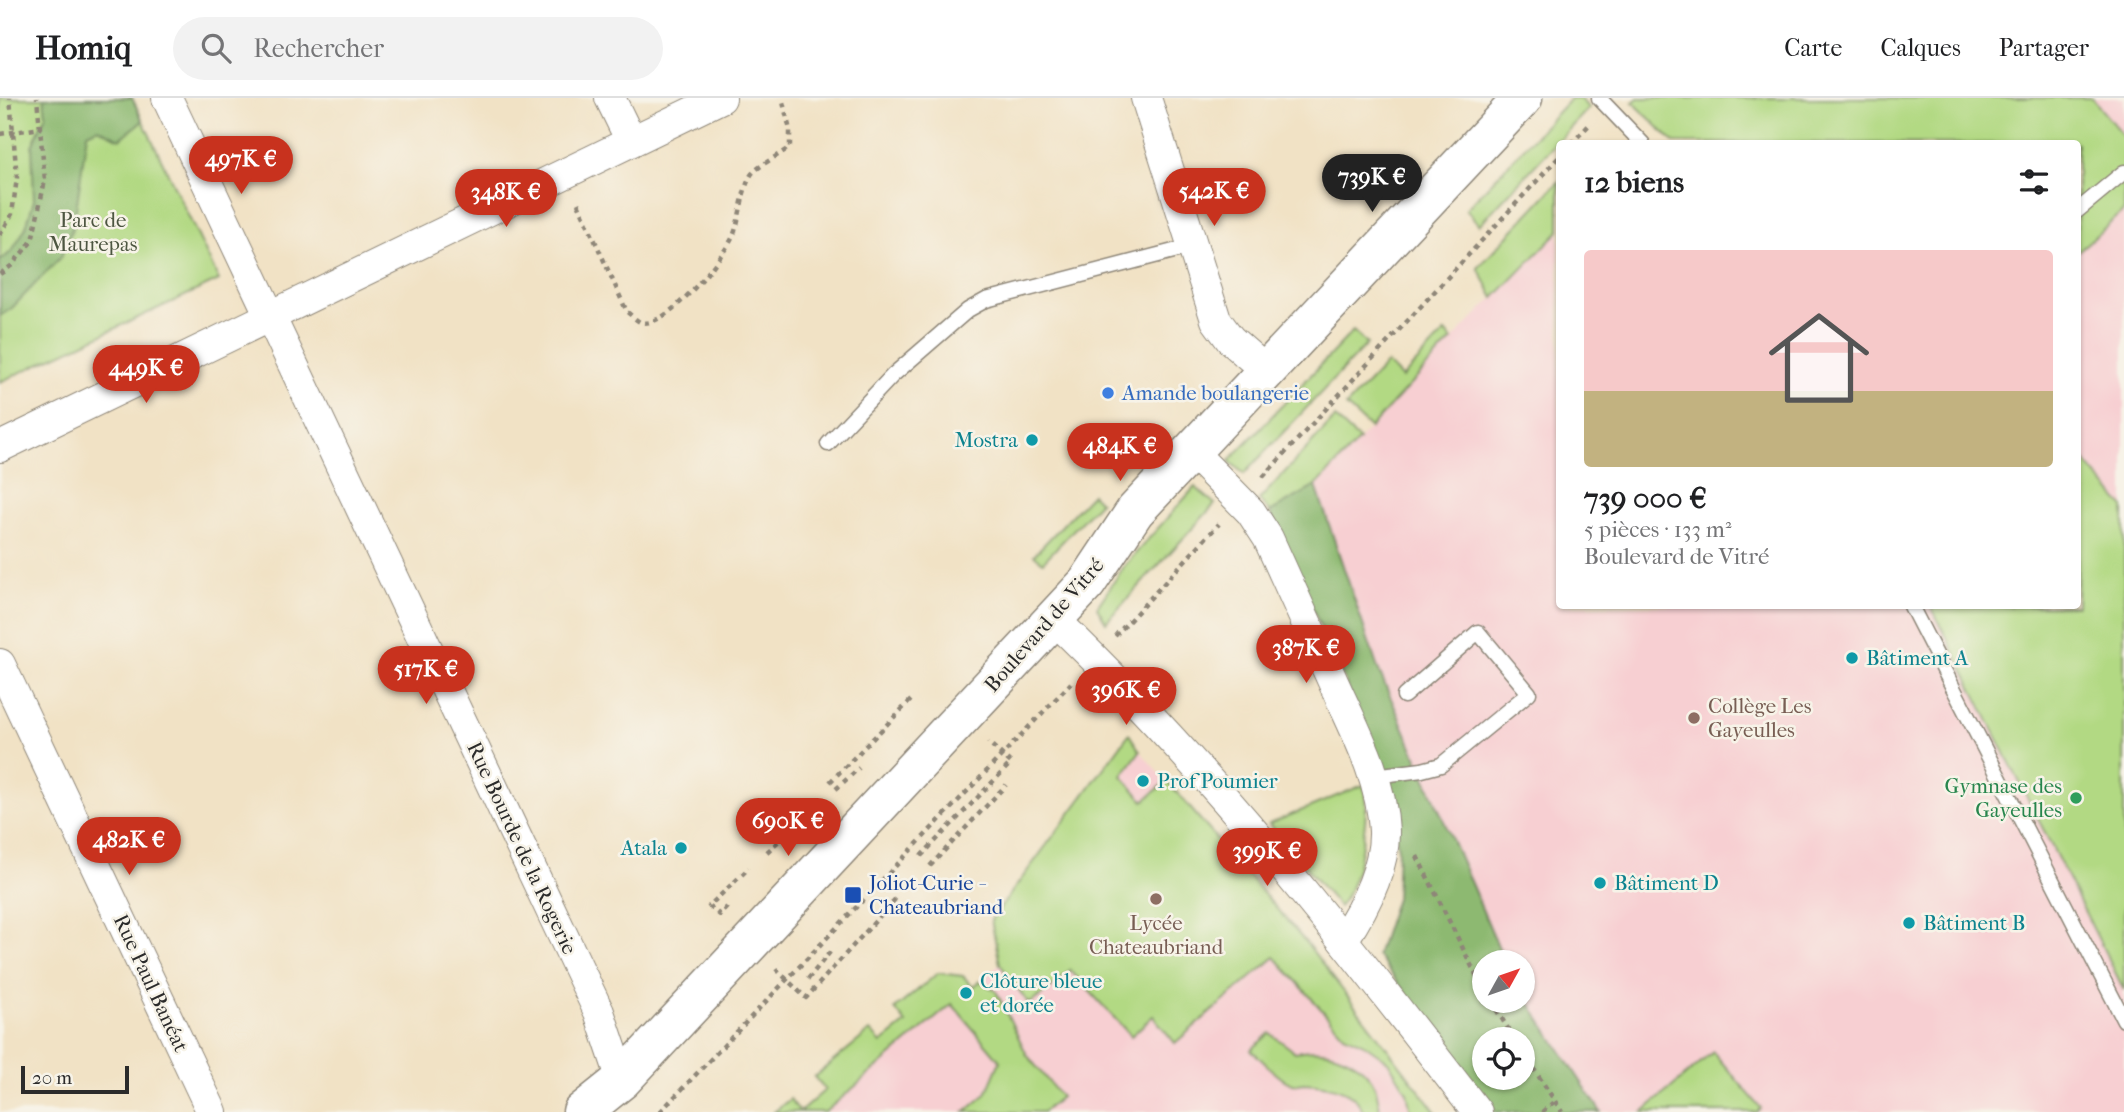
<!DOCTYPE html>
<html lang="fr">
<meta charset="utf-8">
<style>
body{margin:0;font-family:"IM FELL French Canon",serif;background:#f2f2f2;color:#202124;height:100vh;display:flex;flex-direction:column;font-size:26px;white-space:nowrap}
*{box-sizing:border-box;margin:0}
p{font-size:23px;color:#757577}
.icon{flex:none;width:38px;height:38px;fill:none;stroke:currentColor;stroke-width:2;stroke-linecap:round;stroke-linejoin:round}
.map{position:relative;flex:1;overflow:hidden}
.panel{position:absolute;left:1556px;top:42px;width:525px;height:469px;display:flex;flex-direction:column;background:#fff;border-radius:7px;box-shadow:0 2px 5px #0004}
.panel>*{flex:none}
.needle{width:46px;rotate:50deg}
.buttons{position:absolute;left:1472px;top:852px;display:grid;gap:14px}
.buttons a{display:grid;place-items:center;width:63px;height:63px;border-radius:50%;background:#fff;box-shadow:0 2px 5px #0004;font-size:35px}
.scale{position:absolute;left:21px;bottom:18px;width:108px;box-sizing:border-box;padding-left:7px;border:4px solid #2b2b2b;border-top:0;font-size:19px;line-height:24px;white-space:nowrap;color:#2b2b2b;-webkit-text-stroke:5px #f7f3e8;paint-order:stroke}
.price{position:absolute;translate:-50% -60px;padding:0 16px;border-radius:24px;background:#c8321e;color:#fff;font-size:23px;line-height:46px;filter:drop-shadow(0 2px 4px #0008)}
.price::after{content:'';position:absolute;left:50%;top:42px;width:21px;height:16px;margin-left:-10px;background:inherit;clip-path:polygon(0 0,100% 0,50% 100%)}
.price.current{background:#222;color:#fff}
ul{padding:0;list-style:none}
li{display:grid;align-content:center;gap:14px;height:371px;padding:0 28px}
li+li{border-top:2px solid #e0e0e0}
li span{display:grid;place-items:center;height:217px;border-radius:7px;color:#555}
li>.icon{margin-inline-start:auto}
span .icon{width:126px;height:126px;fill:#fffc;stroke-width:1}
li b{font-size:30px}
h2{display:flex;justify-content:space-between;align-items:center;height:84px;padding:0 28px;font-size:30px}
header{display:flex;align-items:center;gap:42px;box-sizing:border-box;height:98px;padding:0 35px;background:#fff;border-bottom:2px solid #e0e0e0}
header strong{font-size:33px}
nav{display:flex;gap:38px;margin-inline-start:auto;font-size:24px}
.search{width:490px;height:63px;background:#f2f2f2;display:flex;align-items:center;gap:18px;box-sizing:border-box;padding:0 24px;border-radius:38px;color:#757577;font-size:26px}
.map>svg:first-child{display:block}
</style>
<header>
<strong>Homiq</strong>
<div class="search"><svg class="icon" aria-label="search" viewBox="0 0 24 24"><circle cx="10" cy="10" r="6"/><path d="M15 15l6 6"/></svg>Rechercher</div>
<nav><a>Carte</a><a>Calques</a><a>Partager</a></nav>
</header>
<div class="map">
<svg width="2124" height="1014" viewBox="0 0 2124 1014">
<rect width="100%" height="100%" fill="#f7f3e8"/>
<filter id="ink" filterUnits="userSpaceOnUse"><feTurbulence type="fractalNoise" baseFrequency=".0143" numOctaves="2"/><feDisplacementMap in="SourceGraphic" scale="14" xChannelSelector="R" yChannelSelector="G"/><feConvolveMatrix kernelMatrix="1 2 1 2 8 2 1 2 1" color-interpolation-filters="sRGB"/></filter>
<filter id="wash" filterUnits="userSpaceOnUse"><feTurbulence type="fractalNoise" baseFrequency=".00686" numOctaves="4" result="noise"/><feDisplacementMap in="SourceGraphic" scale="28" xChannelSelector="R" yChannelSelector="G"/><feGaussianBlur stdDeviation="1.57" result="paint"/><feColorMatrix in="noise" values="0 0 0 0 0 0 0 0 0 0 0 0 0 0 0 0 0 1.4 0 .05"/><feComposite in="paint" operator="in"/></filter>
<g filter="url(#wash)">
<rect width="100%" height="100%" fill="#f1e2c5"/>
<!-- built -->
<g fill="#f7cfd2">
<path d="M1698 0H2124V480L2077 425V46H1674Z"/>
<path d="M1559 133V508H1931L2124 892V1014H1601L1523 895 1522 864H1505L1377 568 1316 388 1452 242Z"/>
<path d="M1140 653 1308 847 1436 1014H825L1000 866Z"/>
</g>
<!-- green -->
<g fill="#b2d983" stroke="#6e8257" stroke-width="2">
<path d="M0 0H132L219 182 0 284Z"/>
<path d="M1571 0H1579L1589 10 1479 127 1466 111Z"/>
<path d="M1638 0H2092L2124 39V113L2077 154V46L1674 45 1633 4Z"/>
<path d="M1559 83V133L1494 200 1478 170Z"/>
<path d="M1353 233 1367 246 1244 376 1229 363Z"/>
<path d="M1445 234 1452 242 1370 330 1346 308 1387 265 1402 280Z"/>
<path d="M1335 320 1359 342 1316 388 1270 414 1259 402Z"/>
<path d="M2077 354 2124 409V892L1931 508H2077Z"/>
<path d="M1195 389 1215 406 1106 524 1097 509 1125 467Z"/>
<path d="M1092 396 1100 404 1043 464 1034 457Z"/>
<path d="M1129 636 1140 653 1122 678 1144 703 1167 683 1308 847 1436 1014H1411L1407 994 1388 963 1364 946 1344 937 1275 859 1175 945 1153 918 1131 938 1070 872 1050 891 1029 906 1000 866 991 822Z"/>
<path d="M1363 687C1368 701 1366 710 1365 725 1361 755 1358 784 1339 809L1269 726Z"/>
<path d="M938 875 963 878 973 889 980 883 996 893 1027 957 1061 999 1043 1014H965L986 996 1000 963 952 906 825 1014H774L790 1001 800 1014 825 992 814 979 870 933 881 945 906 925 895 911Z"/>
<path d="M1270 935 1295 954C1325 948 1365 960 1376 992 1378 999 1379 1007 1380 1014H1363C1356 990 1325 986 1304 985 1300 985 1296 987 1293 986 1280 983 1262 961 1251 952Z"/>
<path d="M1713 954 1761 1010 1756 1014H1643Z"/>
</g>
<!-- forest -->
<g fill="#8db971" stroke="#5c724e" stroke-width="2" fill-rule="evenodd">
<path d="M44 0H132L143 23 120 41 98 30 87 35 74 126 61 159 12 210 0 218V163L12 153 26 129 34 102 32 48 46 17Z"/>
<path d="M1316 388 1377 568 1505 864H1484V903H1522L1523 895 1601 1014H1495L1377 857 1396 800 1398 751 1382 668 1270 414ZM1484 942H1522V980H1484Z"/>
</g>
</g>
<g filter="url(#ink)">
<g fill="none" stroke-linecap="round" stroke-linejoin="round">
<!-- lane casing -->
<g stroke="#8e8678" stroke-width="17">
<g id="lane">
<path d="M1599 0 1643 46"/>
<path d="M2077 113 2124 74"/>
<path d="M828 346 893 277 968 212 986 202 1193 148"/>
<path d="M1911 508 2124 922"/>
<path d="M1374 678 1422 672 1441 667 1529 595 1478 534 1404 598"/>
</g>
</g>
<!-- street casing -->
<g stroke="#8e8678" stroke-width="32">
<g id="street">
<path d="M167 0 599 914 622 982"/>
<path d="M610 0 631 43"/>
<path d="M1146 0 1216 222 1230 241 1265 272"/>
<path d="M0 349 721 0"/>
<path d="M1190 352 1251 414 1268 440C1290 489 1312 538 1334 586 1355 632 1382 682 1384 733 1385 770 1363 812 1343 842"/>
<path d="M1054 521C1211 671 1345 842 1477 1014"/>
<path d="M0 566 212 1014"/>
</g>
</g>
<!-- secondary casing -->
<g stroke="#8e8678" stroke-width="41">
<path id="secondary" d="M582 1014 622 982 1030 546 1087 485 1135 413 1523 0"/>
</g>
<!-- path -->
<g stroke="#8e8678" stroke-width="4.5" stroke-dasharray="5 5" stroke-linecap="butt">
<path d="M0 36 41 30"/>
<path d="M1571 46 1590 26"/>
<path d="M578 105 627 214C631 217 636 222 640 224 665 233 718 164 730 144 741 126 740 96 751 77 756 69 781 56 790 49V32L782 0"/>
<path d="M0 137 12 116 17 80 10 0"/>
<path d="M0 176 11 168 32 143 45 82 37 0"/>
<path d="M1263 379 1559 59"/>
<path d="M1115 538 1219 426"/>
<path d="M830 684 914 599"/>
<path d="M836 691 859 670"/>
<path d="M767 754 810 714"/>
<path d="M921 758 1011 665 988 644"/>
<path d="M1417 758 1484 893"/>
<path d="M930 768 1006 687"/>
<path d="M727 809 720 817 709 808 749 770"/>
<path d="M776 871 806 900 897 799"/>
<path d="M808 881 830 854"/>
<path d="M1491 903 1515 942"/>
<path d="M1522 953 1562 1014"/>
<path d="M660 1014 1071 585"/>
<path d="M1542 1014 1555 1003"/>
</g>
<!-- lane -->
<use href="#lane" stroke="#fff" stroke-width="14"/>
<!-- street -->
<use href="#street" stroke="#fff" stroke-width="30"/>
<!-- secondary -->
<use href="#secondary" stroke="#fff" stroke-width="38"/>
</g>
</g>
<!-- markers -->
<circle fill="#3f7fe0" stroke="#f7f3e8" stroke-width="2.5" cx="1108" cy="295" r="7"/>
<g fill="#0f9aa8" stroke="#f7f3e8" stroke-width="2.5">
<circle cx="1032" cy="342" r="7"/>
<circle cx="1852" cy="560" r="7"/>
<circle cx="1143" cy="683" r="7"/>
<circle cx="681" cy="750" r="7"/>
<circle cx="1600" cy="785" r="7"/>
<circle cx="1909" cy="825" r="7"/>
<circle cx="966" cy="895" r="7"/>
</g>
<g fill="#8d6e63" stroke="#f7f3e8" stroke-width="2.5">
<circle cx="1694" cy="620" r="7"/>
<circle cx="1156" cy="801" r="7"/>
</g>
<circle fill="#2e9e5b" stroke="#f7f3e8" stroke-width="2.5" cx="2076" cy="700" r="7"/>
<rect fill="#1a4fb4" stroke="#f7f3e8" stroke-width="2.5" x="844" y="788" width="18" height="18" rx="3.5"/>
<g text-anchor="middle" stroke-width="5" stroke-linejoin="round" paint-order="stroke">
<!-- park labels -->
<g font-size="21" fill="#4d5641" stroke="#f7f3e8">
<text x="93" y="129">Parc de<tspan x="93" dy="24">Maurepas</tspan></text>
</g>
<!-- shop labels -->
<g font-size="21" fill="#366cbe" stroke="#f7f3e8" text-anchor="start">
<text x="1122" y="302">Amande boulangerie</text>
</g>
<!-- culture labels -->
<g font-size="21" fill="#0d838f" stroke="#f7f3e8" text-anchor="start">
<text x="1018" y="349" text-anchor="end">Mostra</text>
<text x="1866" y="567">Bâtiment A</text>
<text x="1157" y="690">Prof Poumier</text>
<text x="667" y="757" text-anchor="end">Atala</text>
<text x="1614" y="792">Bâtiment D</text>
<text x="1923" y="832">Bâtiment B</text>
<text x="980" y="890">Clôture bleue<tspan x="980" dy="24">et dorée</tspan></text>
</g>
<!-- street labels -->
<g font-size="21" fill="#2b2b2b" stroke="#f7f3e8">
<text transform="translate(1044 527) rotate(-49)" y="7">Boulevard de Vitré</text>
<text transform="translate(522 750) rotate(65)" y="7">Rue Bourde de la Rogerie</text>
<text transform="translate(151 885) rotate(65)" y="7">Rue Paul Banéat</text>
</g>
<!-- education labels -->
<g font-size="21" fill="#785e54" stroke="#f7f3e8" text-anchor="start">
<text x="1708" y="615">Collège Les<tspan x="1708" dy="24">Gayeulles</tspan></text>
<text x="1156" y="832" text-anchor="middle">Lycée<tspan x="1156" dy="24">Chateaubriand</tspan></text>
</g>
<!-- leisure labels -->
<g font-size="21" fill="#27864d" stroke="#f7f3e8" text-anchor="end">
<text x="2062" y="695">Gymnase des<tspan x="2062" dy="24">Gayeulles</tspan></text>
</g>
<!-- transit labels -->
<g font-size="21" fill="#164399" stroke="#f7f3e8" text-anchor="start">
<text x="869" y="792">Joliot-Curie -<tspan x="869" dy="24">Chateaubriand</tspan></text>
</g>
</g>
</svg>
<div class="buttons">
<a><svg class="needle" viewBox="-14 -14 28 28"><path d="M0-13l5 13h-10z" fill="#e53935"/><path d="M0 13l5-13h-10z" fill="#757577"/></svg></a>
<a><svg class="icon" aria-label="locate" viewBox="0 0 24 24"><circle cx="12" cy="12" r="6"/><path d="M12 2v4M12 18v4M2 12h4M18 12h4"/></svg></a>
</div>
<div class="scale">20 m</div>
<b class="price" style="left:241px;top:98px">497K €</b>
<b class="price current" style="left:1372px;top:116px">739K €</b>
<b class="price" style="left:1214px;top:130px">542K €</b>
<b class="price" style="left:506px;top:131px">348K €</b>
<b class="price" style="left:146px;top:307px">449K €</b>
<b class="price" style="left:1120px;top:385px">484K €</b>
<b class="price" style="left:1306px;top:587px">387K €</b>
<b class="price" style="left:426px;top:608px">517K €</b>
<b class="price" style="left:1126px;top:629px">396K €</b>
<b class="price" style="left:788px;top:760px">690K €</b>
<b class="price" style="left:129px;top:779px">482K €</b>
<b class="price" style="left:1267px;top:790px">399K €</b>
<section class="panel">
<h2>12 biens<svg class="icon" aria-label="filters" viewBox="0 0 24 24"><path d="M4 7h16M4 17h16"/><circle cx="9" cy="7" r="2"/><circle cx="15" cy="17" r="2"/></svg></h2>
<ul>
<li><span style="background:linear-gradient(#f6c9c9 65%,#c2b280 0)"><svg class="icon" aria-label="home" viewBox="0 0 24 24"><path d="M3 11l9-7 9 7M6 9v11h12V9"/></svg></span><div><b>739 000 €</b><p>5 pièces · 133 m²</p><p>Boulevard de Vitré</p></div></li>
</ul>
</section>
</div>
